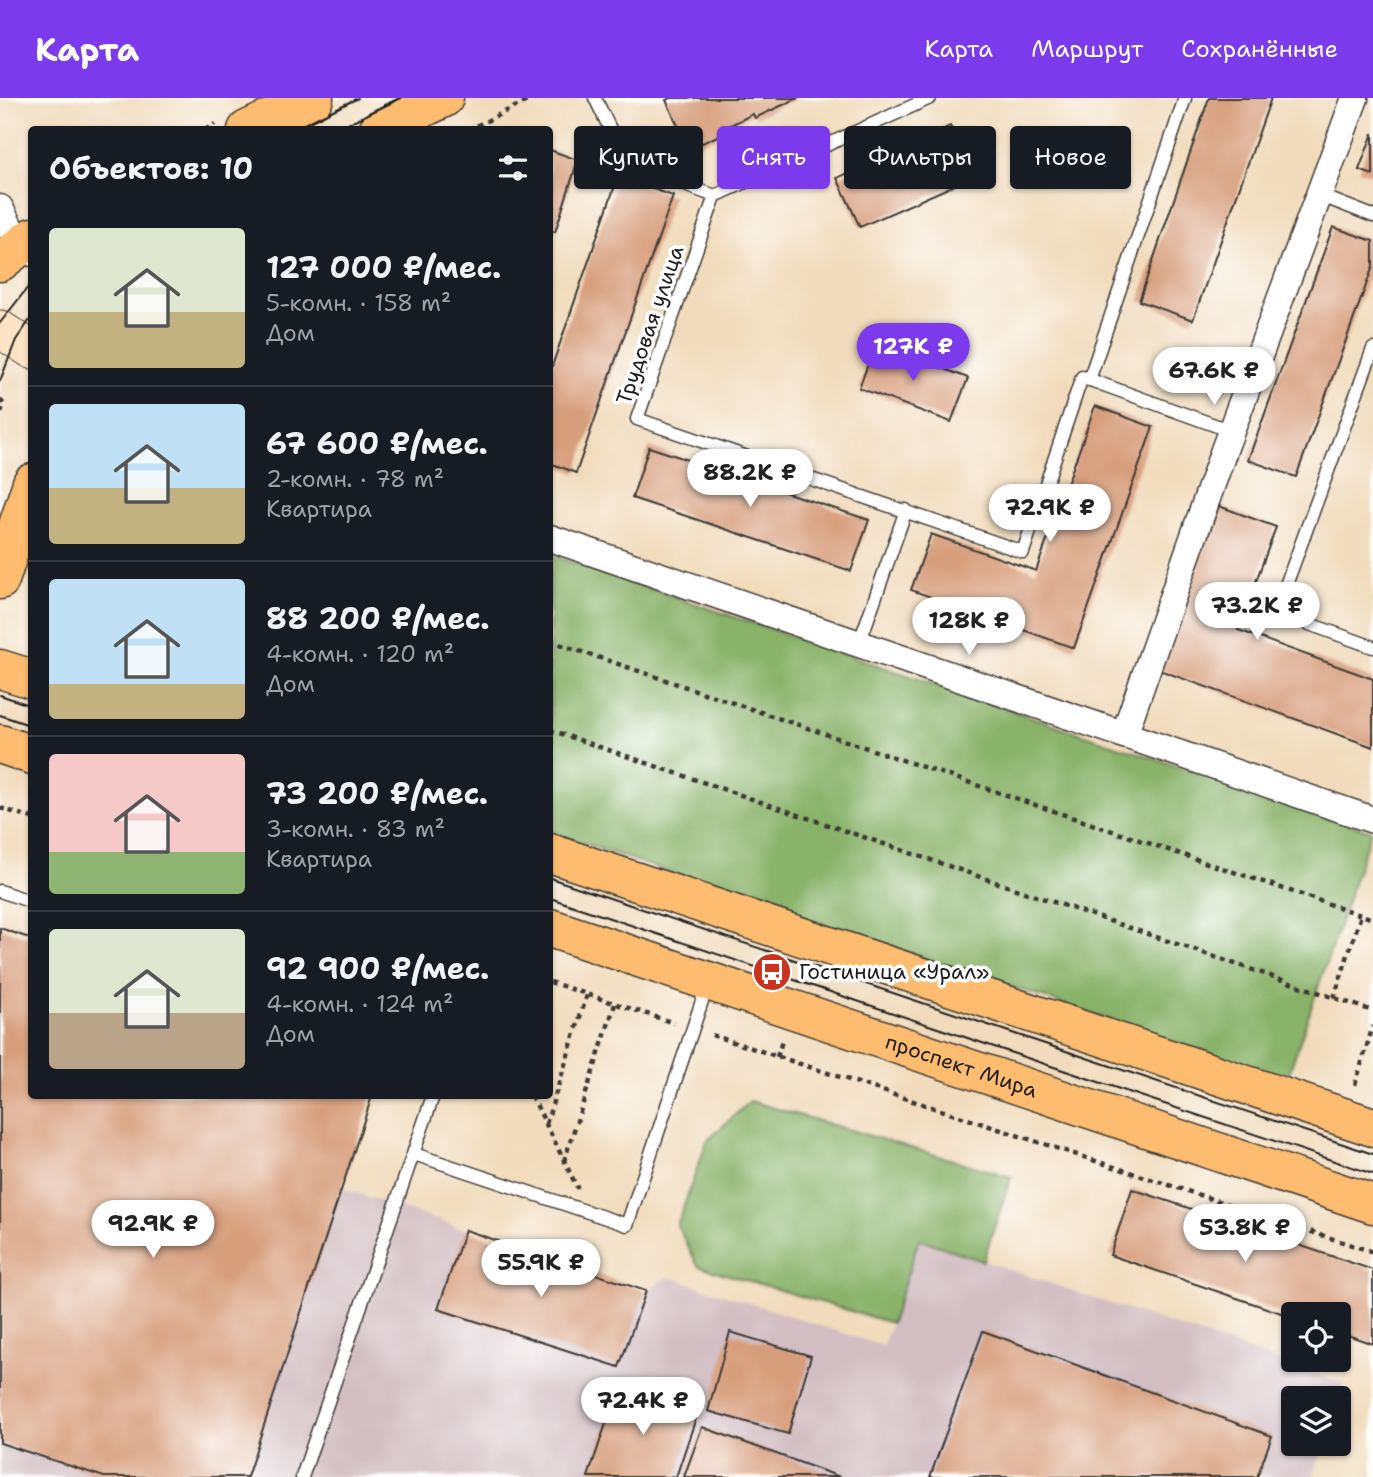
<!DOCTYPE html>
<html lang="ru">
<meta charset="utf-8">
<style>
body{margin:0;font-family:"Shantell Sans",sans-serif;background:#242831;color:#f1f3f6;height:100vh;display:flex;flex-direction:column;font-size:26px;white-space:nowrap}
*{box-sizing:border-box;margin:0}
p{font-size:23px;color:#9ea1a6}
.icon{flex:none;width:38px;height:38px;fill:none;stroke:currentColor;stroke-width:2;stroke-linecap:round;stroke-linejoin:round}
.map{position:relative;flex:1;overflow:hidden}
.side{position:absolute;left:28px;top:28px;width:525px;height:973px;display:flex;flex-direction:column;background:#171b24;border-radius:7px;box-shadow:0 2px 5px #0004}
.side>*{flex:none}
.hud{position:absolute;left:574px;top:28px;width:665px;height:63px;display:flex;gap:14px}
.controls{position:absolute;left:1281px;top:1204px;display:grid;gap:14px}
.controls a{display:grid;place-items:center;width:70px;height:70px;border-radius:7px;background:#171b24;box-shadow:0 2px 5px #0004;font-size:35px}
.price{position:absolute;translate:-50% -60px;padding:0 16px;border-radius:24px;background:#fff;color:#222;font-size:23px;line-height:46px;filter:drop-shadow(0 2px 4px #0008)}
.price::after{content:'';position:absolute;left:50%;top:42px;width:21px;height:16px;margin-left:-10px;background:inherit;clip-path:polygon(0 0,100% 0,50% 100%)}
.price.on{background:#7c3aed;color:#fff}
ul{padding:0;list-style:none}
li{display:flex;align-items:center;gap:21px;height:175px;padding:0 21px}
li+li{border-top:2px solid #363941}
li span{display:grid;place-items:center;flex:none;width:196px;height:140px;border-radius:7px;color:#555}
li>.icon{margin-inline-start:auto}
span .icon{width:84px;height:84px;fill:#fffc;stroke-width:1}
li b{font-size:30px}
h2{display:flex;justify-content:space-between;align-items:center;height:84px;padding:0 21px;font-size:30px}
.chip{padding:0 24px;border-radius:7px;background:#171b24;box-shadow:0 2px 5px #0004;font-size:24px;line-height:63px}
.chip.on{background:#7c3aed;color:#fff}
header{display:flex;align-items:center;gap:42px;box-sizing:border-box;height:98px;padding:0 35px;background:#7c3aed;color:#fff}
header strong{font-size:33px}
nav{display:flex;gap:38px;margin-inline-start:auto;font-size:24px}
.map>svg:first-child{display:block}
</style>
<header>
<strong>Карта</strong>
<nav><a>Карта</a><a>Маршрут</a><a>Сохранённые</a></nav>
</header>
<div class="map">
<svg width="1373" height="1379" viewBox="0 0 1373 1379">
<rect width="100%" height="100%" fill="#fff"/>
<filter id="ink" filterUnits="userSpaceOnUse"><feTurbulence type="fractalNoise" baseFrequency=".0143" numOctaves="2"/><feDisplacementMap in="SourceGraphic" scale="14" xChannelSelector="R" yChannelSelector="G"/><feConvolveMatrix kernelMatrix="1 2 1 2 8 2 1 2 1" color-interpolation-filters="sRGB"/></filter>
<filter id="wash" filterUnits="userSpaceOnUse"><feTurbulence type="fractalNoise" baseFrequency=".00686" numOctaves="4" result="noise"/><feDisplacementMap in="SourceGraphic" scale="28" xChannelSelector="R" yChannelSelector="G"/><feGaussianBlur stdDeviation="1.57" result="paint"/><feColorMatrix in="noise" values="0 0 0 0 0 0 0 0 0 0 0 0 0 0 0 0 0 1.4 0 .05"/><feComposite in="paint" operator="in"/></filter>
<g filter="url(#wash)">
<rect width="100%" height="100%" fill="#f1dbbc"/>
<!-- industrial -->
<path fill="#d2bec3" d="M0 830 31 841 32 998H372L342 1090 646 1193 669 1179 883 1248 919 1141 1344 1285 1339 1300H1293V1346H1324L1313 1379H0Z"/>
<!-- forest -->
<g fill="#8ab36a" stroke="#536843" stroke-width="2">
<path d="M550 457 1371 733 1287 981 550 734Z"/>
<path d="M750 1003 1011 1079 983 1163 919 1141 891 1225 698 1168 677 1127 707 1043Z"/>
</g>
<g id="blocks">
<!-- building -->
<g fill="#d79e7c">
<path d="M671 0H798L755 20 753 16 718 33 720 37 689 51 666 2Z"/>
<path d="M1209 0H1271L1193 222 1139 203Z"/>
<path d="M950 28 973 79 860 129 837 80Z"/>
<path d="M1373 35V77L1359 72Z"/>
<path d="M550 52 578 62 555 134 550 133Z"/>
<path d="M618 79 673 98 576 375 550 365V274Z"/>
<path d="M1333 129 1373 143V168L1296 379 1248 362Z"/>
<path d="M876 245 968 280 951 324 859 290Z"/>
<path d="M1095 308 1153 329 1074 550 911 492 931 436 1036 473Z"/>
<path d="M649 349 869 422 851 473 632 400Z"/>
<path d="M1219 408 1276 429 1238 532 1373 581V649L1159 572Z"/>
<path d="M0 830 32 841V998H372L247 1379H104L0 1345Z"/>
<path d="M1132 1091 1373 1172V1246L1339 1234V1216H1293V1219L1110 1157Z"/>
<path d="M465 1132 646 1193 619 1269 438 1211Z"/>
<path d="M983 1233 1272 1338 1257 1379H930Z"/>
<path d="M730 1234 811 1258 788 1336 708 1313Z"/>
<path d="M619 1287 698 1314 676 1379H588Z"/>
<path d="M702 1329 840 1379H684Z"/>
</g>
</g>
</g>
<g filter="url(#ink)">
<use href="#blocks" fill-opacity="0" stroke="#3c3934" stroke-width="2"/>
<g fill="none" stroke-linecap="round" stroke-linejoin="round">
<!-- lane casing -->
<g stroke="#3c3934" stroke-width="15">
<g id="lane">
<path d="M595 0 627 66 715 98"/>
<path d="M930 0 715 98 637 321 1023 454 1082 279 1231 333"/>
<path d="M1319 97 1373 118"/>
<path d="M1373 251 1276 514 1373 549"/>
<path d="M1089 282 1185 0"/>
<path d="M859 546 906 412"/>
<path d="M0 793 32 804"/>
<path d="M414 1056 627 1127 707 888"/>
<path d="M302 1379 433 998"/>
</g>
</g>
<!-- street casing -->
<g stroke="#3c3934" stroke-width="29">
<g id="street">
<path d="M0 110 19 147 32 155"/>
<path d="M550 440 1373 722"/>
<path d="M1124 637 1224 352 1355 0"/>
</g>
</g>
<!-- secondary casing -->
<g stroke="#3c3934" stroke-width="39">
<path id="secondary" d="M0 231 32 252"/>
</g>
<!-- primary casing -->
<g stroke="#3c3934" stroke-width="41">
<g id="primary">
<path d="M247 32 314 0"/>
<path d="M378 32 444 0"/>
<path d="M0 164 32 139"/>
<path d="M0 482 32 385"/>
<path d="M0 571 32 581"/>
<path d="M0 646 32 657"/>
<path d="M550 755 1373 1029"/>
<path id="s1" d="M550 830 1373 1106"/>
</g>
</g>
<!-- path -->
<g stroke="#3c3934" stroke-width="4.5" stroke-dasharray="5 5" stroke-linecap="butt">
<path d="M205 32 215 26"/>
<path d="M468 32 533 0"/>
<path d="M0 302 4 306 0 317"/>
<path d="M550 543 1373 821"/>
<path d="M550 632 1373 913"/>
<path d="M0 710 32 720"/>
<path d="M550 884 674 925"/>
<path d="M1334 900 1361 817"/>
<path d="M712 937 1373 1154"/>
<path d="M777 959 782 943"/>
<path d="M1355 987 1373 928"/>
<path d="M532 998 578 1091"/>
<path d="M546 1026 587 897"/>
<path d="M564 1063 615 906"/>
</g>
<!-- lane -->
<use href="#lane" stroke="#fff" stroke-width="12"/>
<!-- street -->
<use href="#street" stroke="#fff" stroke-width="26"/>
<!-- secondary -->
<use href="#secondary" stroke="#fee4c5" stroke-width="37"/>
<!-- primary -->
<use href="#primary" stroke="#fdbc6f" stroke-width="38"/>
<!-- tram -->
<g stroke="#1c1c1c" stroke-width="2">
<path d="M292 32 358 0"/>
<path d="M335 32 401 0"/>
<path d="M0 225 32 184"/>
<path d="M0 283 16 242 32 219"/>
<path d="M0 597 32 608"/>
<path d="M0 617 32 628"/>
<path d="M550 780 1373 1056"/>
<path d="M550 800 1373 1076"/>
</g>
</g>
</g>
<!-- icons -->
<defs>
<g id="bus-disc" transform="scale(2.0125)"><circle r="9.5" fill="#c8321e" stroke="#fff"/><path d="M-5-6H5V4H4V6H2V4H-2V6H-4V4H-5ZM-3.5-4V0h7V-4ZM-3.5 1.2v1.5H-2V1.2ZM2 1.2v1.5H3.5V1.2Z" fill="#fff"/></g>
</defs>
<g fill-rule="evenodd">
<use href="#bus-disc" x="772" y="874"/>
</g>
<g text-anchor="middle" stroke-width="7" stroke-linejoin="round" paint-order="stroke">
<!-- street labels -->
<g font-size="21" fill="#1c1c1c" stroke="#fff">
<text transform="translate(650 227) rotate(-71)" y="7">Трудовая улица</text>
<text dy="7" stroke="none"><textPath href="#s1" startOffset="434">проспект Мира</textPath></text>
</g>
<!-- poi labels -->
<g font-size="21" fill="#1c1c1c" stroke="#fff" text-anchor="start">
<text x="799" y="881">Гостиница «Урал»</text>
</g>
</g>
</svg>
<div class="controls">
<a><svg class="icon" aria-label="locate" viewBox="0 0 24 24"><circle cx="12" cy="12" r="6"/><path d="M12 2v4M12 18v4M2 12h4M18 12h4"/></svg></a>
<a><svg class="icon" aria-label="layers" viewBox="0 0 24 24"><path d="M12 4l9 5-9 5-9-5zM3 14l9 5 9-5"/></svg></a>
</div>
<b class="price on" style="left:913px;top:285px">127K ₽</b>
<b class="price" style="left:1214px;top:309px">67.6K ₽</b>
<b class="price" style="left:750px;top:411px">88.2K ₽</b>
<b class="price" style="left:1050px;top:446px">72.9K ₽</b>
<b class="price" style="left:1257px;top:544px">73.2K ₽</b>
<b class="price" style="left:969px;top:559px">128K ₽</b>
<b class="price" style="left:153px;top:1162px">92.9K ₽</b>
<b class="price" style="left:1245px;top:1166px">53.8K ₽</b>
<b class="price" style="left:541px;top:1201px">55.9K ₽</b>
<b class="price" style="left:643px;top:1339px">72.4K ₽</b>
<div class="hud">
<a class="chip">Купить</a>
<a class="chip on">Снять</a>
<a class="chip">Фильтры</a>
<a class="chip">Новое</a>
</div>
<section class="side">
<h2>Объектов: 10<svg class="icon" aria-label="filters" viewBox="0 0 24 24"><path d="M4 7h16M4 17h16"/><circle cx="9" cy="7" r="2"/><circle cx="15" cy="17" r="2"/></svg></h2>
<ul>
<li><span style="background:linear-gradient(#dfe7d0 60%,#c2b280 0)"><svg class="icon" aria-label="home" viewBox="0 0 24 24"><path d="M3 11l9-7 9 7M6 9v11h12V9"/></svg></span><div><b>127 000 ₽/мес.</b><p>5-комн. · 158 m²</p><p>Дом</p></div></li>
<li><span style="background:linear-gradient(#bfe0f5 60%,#c2b280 0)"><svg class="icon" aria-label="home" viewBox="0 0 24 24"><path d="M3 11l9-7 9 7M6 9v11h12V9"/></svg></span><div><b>67 600 ₽/мес.</b><p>2-комн. · 78 m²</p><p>Квартира</p></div></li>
<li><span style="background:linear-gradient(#bfe0f5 75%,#c2b280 0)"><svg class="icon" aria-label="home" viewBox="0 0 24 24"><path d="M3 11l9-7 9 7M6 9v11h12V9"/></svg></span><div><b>88 200 ₽/мес.</b><p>4-комн. · 120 m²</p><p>Дом</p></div></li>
<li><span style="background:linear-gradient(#f6c9c9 70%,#8fb573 0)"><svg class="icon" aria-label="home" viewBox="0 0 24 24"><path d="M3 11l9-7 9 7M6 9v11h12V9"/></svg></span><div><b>73 200 ₽/мес.</b><p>3-комн. · 83 m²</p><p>Квартира</p></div></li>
<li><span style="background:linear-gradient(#dfe7d0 60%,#b9a48a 0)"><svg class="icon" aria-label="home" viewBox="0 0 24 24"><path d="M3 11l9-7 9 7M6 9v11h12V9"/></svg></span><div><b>92 900 ₽/мес.</b><p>4-комн. · 124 m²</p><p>Дом</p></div></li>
</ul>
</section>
</div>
